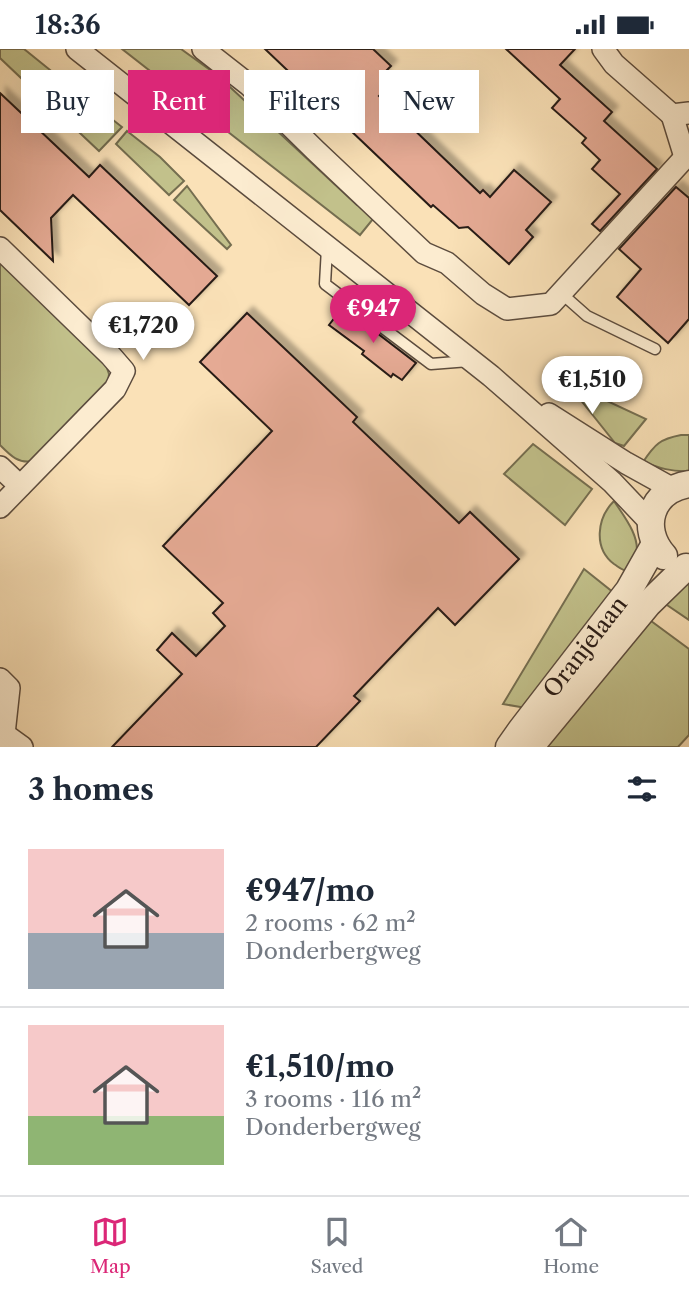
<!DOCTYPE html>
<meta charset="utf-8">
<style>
body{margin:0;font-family:"Libre Caslon Text",serif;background:#f6f6f7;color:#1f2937;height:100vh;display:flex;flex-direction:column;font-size:26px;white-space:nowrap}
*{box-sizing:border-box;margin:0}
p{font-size:23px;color:#747a83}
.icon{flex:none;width:38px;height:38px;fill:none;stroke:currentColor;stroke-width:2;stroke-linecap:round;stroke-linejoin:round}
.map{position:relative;height:698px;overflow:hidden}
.details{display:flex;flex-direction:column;background:#fff;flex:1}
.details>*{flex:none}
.guide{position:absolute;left:21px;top:21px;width:648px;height:63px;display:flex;gap:14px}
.price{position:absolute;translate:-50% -60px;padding:0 16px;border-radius:24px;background:#fff;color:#222;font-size:23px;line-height:46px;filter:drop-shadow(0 2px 4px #0008)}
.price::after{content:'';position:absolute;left:50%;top:42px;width:21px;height:16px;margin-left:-10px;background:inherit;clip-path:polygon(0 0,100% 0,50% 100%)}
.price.selected{background:#db2777;color:#fff}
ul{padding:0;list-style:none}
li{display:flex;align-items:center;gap:21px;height:175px;padding:0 28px}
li+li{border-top:2px solid #e0e1e3}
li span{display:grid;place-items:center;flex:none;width:196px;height:140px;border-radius:0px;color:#555}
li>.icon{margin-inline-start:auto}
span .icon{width:84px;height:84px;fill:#fffc;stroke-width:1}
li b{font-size:30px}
h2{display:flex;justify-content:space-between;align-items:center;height:84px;padding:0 28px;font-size:30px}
.pill{padding:0 24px;border-radius:0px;background:#fff;box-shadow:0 7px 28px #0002;font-size:24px;line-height:63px}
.pill.selected{background:#db2777;color:#fff}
.status{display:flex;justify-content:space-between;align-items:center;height:49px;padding:0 35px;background:#fff;direction:ltr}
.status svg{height:19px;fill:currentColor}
.tab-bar{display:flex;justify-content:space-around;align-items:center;height:98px;border-top:2px solid #e0e1e3;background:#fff;font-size:19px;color:#747a83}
.tab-bar a{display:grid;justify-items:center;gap:4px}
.tab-bar .selected{color:#db2777}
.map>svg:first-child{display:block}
</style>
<div class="status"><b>18:36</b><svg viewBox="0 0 49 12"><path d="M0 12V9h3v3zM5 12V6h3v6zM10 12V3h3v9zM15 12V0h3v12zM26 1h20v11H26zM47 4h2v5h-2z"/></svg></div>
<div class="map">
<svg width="689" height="698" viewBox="0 0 689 698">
<defs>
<filter id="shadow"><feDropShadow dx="6" dy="-6" stdDeviation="2" flood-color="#0004"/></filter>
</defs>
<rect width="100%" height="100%" fill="#fae1b7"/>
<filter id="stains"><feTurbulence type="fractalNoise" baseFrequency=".00286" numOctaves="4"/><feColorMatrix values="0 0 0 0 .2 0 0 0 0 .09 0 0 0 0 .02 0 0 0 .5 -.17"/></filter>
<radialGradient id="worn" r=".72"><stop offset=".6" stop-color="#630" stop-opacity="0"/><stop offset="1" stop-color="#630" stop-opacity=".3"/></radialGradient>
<!-- green -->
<g fill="#c2c18b" stroke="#756e50" stroke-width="2">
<path d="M0 0H24L60 29 41 48 0 9Z"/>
<path d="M122 0H181L217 26 357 156 370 158 373 170 360 186Z"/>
<path d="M65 33 122 78 99 102 47 53Z"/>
<path d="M127 82 160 108 184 132 169 146 116 95Z"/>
<path d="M187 137 231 196 227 200 174 151Z"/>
<path d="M0 214 105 313 109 325 108 333 33 412C18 415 10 406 0 396Z"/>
<path d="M575 337 646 370 624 397 615 394 572 340Z"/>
<path d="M681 386H689V422C672 423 659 419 643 413 655 395 660 390 681 386Z"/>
<path d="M533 395 592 440 565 476 504 425Z"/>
<path d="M614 452C623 466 641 488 636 506 635 511 631 517 629 522 622 522 620 519 614 515 593 499 597 469 614 452Z"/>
<path d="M584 520 614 544 526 659 503 655Z"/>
<path d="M689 535V571L661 552 673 541Z"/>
<path d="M647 569 689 600V686L678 698H543Z"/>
</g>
<!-- building -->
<g fill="#e5aa94" stroke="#281b16" stroke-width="2" filter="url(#shadow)">
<path d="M265 0H373L391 17 381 27 390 36 379 47 480 144 483 141 490 148 514 121 551 153 526 181 533 188 509 215 468 178 459 179 433 156 431 158Z"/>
<path d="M506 0H575L560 16 612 63 604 72 657 120 600 182 592 175 620 145 592 120 600 111 582 94 586 89 552 59 560 50Z"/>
<path d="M0 44 89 128 100 116 217 227 189 256 73 146 51 169 53 212 0 161Z"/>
<path d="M676 138 689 149V270L668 294 617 248 641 220 619 200Z"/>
<path d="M343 258 416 314 402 331 393 325 391 328 362 305 364 302 329 276Z"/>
<path d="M247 264 357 368 353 373 459 474 470 463 519 510 455 576 438 559 354 647 360 652 316 698H112L182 625 157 601 172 584 196 607 225 577 213 564 223 554 163 497 272 382 200 313Z"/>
</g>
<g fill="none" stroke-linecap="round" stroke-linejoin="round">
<!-- service casing -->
<g stroke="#5c4c3e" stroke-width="13">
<g id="service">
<path d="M327 199 325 235 431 315 469 312"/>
<path d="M561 244 587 267 655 300"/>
</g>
</g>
<!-- minor casing -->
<g stroke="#5c4c3e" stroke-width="24">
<g id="minor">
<path d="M77 0 491 327 612 433 650 473"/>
<path d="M203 0 249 36 315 101 424 204 447 214 483 245 507 260 551 255 689 104"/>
<path d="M603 0 614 15 672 66 689 64"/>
<path d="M672 66 685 108"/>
<path d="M0 199 111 307 124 322 115 340 0 458"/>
<path d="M549 365 626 414 673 440"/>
<path d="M0 418 20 437"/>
<path d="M0 630 9 639 4 685 0 689"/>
<path d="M4 685 22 698"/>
</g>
</g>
<!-- tertiary casing -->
<g stroke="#5c4c3e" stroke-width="29">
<g id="tertiary">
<path d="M664 507C639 479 651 441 689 435"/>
<path id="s1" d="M509 698 521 681 629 541 655 495"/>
<path d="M530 698 648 555 686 518"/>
</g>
</g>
<!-- service -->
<use href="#service" stroke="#fcecd0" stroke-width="10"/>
<!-- minor -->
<use href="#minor" stroke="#fcecd0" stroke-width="21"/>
<!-- tertiary -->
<use href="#tertiary" stroke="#fcecd0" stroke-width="26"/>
</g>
<g text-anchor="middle" stroke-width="5" stroke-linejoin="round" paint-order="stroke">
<!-- street labels -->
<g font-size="23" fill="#281b16" stroke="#fcecd0">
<text dy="8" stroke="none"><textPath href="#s1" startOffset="126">Oranjelaan</textPath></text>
</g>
</g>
<rect width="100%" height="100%" filter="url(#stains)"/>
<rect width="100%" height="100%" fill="url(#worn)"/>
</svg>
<b class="price selected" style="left:373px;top:296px">€947</b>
<b class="price" style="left:143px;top:313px">€1,720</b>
<b class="price" style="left:592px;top:367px">€1,510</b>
<div class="guide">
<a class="pill">Buy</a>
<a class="pill selected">Rent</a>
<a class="pill">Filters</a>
<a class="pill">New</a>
</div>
</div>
<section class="details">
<h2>3 homes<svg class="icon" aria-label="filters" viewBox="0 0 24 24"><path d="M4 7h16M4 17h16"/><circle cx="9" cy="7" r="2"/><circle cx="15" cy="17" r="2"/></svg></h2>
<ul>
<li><span style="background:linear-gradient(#f6c9c9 60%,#9aa5b1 0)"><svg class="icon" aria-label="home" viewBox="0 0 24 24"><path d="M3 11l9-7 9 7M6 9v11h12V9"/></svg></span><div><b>€947/mo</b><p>2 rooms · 62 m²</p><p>Donderbergweg</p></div></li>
<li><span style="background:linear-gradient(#f6c9c9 65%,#8fb573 0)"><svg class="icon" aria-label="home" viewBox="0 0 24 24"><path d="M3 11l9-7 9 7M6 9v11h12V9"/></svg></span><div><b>€1,510/mo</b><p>3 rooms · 116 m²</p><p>Donderbergweg</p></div></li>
</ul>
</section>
<nav class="tab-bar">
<a class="selected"><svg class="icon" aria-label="map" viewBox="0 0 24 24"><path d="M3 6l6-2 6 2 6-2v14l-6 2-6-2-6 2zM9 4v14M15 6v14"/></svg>Map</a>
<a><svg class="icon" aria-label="saved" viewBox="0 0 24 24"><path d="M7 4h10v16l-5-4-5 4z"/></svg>Saved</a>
<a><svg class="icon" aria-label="home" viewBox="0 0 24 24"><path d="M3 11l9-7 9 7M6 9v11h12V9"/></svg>Home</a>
</nav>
